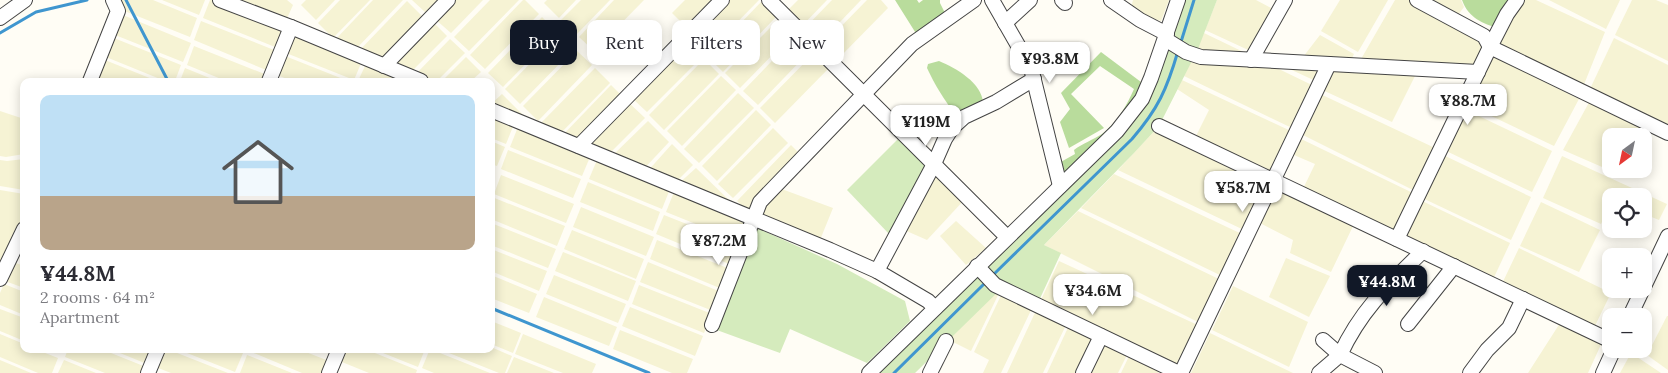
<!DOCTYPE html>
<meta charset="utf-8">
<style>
body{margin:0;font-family:Lora,serif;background:#f2f2f3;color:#2b2b33;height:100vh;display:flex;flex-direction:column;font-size:19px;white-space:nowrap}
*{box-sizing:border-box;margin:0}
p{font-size:16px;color:#7c7c81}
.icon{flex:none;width:28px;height:28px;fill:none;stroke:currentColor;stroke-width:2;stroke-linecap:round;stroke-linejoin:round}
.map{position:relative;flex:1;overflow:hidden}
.sheet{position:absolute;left:20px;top:78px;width:475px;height:275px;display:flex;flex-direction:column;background:#fff;border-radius:10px;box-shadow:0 2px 12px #0003}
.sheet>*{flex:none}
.banner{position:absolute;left:510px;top:20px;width:475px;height:45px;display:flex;gap:10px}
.needle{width:32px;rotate:213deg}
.buttons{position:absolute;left:1602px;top:128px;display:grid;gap:10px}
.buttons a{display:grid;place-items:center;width:50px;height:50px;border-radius:10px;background:#fff;box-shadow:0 2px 12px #0003;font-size:25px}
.price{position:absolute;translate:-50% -42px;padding:0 11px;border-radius:10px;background:#fff;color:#222;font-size:16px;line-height:32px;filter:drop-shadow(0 1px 2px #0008)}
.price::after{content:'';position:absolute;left:50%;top:30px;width:15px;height:11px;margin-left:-8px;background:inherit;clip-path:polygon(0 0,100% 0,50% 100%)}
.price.on{background:#111827;color:#fff}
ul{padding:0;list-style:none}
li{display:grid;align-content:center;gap:10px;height:265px;padding:0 20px}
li+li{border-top:1px solid #e1e1e2}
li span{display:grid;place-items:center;height:155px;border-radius:10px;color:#555}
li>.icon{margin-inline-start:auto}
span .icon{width:90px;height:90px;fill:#fffc;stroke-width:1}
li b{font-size:21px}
.tag{padding:0 18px;border-radius:10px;background:#fff;box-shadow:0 2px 12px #0003;font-size:18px;line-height:45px}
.tag.on{background:#111827;color:#fff}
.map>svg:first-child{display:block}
</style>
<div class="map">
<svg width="1668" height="373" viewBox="0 0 1668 373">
<rect width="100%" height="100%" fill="#fffdf5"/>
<!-- farmland -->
<g fill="#f6f3d4">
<path d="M120 0H153L197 18 190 37 117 8Z"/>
<path d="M162 0H205L199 15Z"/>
<path d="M210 0H215L283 28 275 47 203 18Z"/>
<path d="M239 0H287L293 5 284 25Z"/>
<path d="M306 0H335L316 20 301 5Z"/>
<path d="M340 0H370L333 38 318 23Z"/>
<path d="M373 0H403L355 50 335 40Z"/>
<path d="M412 0H439L426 13Z"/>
<path d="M454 0H483L451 33 435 19Z"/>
<path d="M490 0H519L469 51 454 37Z"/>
<path d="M523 0H525L539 14 485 69 470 55Z"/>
<path d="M547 0H576L559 18 544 3Z"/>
<path d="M581 0H610L576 35 561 20Z"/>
<path d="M614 0H644L594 51 579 37Z"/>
<path d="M685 0H714L687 28 672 13Z"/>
<path d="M729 0H759L706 54 691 40Z"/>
<path d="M798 0H827L799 29 784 14Z"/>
<path d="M832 0H861L817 46 802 31Z"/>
<path d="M867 0H881L888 8 834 63 819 49Z"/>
<path d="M1133 0H1169L1161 21 1130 12Z"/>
<path d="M1217 0H1256L1275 10 1254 51 1271 60 1303 57 1320 35 1354 54 1349 64 1417 72 1392 122 1318 88 1320 83 1205 30Z"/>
<path d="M1340 0H1388L1358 52 1321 31Z"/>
<path d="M1395 0H1461L1464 7 1454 20 1478 33 1483 50 1472 71 1357 66Z"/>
<path d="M1517 0H1536L1605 32 1581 92 1490 47Z"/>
<path d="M1549 0H1620L1606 29Z"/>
<path d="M1632 0H1656L1668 5V61L1615 35Z"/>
<path d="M407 1 422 16 380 61 358 52Z"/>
<path d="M762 1 777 16 723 72 708 57Z"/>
<path d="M118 13 191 43 183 62 110 33Z"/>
<path d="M542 17 557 32 503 87 488 73Z"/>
<path d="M780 18 795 32 740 88 725 73Z"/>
<path d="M201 21 274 50 266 70 194 40Z"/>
<path d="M432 21 447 36 410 73 389 65Z"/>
<path d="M289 31 362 61 354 80 281 51Z"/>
<path d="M560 33 575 48 520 104 505 89Z"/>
<path d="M1204 33 1314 86 1294 129 1184 76Z"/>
<path d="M797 35 812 49 758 105 743 91Z"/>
<path d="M109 36 181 65 175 81H165L101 55Z"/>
<path d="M1614 38 1668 65V128L1589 91Z"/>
<path d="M450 39 465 53 437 81H428L414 76Z"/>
<path d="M686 42 702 57 647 112 632 98Z"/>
<path d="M194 46 267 75 264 81H226L187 65Z"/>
<path d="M577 51 592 65 538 121 523 106Z"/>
<path d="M815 52 830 67 775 123 760 108Z"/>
<path d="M1485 52 1579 99 1554 146 1462 102Z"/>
<path d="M280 54 348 81H292L272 73Z"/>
<path d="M466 57 481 72 471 81H442Z"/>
<path d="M100 58 157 81H101L92 78Z"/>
<path d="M704 59 719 74 664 130 649 115Z"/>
<path d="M366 64 409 81H358Z"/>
<path d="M185 68 217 81H180Z"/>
<path d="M595 68 610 83 555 139 540 124Z"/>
<path d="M721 76 736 90 682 146 667 131Z"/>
<path d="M1182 80 1293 132 1273 175 1193 142 1209 110 1177 89Z"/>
<path d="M611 85 626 100 579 146 560 138Z"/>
<path d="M1316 92 1435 148 1415 191 1297 132Z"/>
<path d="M738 93 754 108 699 163 684 149Z"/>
<path d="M502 94 528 120 491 104Z"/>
<path d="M1592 97 1650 126 1644 139V136H1611V169H1629L1625 177 1563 150Z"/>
<path d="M628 102 645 118 605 158 584 148Z"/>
<path d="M1460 107 1552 151 1532 192 1440 148Z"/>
<path d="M756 110 771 125 717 181 702 166Z"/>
<path d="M0 111 24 119V154L6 157 0 156Z"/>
<path d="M491 115 514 124 506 144 491 138Z"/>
<path d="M648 121 669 142 641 172 609 159Z"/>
<path d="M1159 126 1271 183 1246 231 1118 170Z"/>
<path d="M518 127 590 157 582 176 510 147Z"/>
<path d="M773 128 788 143 733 198 718 184Z"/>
<path d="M1295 136 1415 194 1394 237 1301 193 1315 164 1287 152Z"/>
<path d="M491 141 505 147 497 166 491 164Z"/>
<path d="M672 144 693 165 673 185 646 173Z"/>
<path d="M791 145 806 160 779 188 833 208 820 240 752 215 737 201Z"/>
<path d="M508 150 581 179 573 198 501 169Z"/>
<path d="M1439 153 1531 197 1511 240 1418 196Z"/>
<path d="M1562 156 1667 204 1659 220 1644 214V196H1611V204L1601 224 1543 198Z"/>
<path d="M24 159V190L0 186V160L7 161Z"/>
<path d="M597 160 670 189 662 209 589 179Z"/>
<path d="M934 164 965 199 927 240 902 229Z"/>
<path d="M696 168 734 205 676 186Z"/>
<path d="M1114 174 1244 235 1224 277 1081 208Z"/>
<path d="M501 175 574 204 566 223 494 194Z"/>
<path d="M588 182 660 212 653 231 580 202Z"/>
<path d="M1272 185 1355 222 1331 272 1290 253 1293 240 1256 221Z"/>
<path d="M0 190 24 194V229L0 279Z"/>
<path d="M674 192 746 222 738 241 666 212Z"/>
<path d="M492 197 565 226 557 246 491 219Z"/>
<path d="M1418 199 1510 243 1490 286 1397 242Z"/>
<path d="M1541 202 1600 230 1579 272 1520 246Z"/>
<path d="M581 207 654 237 646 256 573 227Z"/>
<path d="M1078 211 1223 281 1202 324 1044 245Z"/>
<path d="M664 215 737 244 729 264 656 234Z"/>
<path d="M956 221 986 248 966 265 940 236Z"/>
<path d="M491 223 556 249 548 268 491 245Z"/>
<path d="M572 230 644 259 636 279 564 249Z"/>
<path d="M657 240 730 269 722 289 650 259Z"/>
<path d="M1519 248 1611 293 1592 332 1604 338 1588 373H1528L1562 320 1499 290Z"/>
<path d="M491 249 547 271 539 291 491 271Z"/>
<path d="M563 252 636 281 628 301 555 271Z"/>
<path d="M1286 258 1330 276 1309 317 1269 297Z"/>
<path d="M1059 261 1202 327 1181 370 1068 321 1043 373H1007Z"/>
<path d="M13 262 24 266V288L5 281Z"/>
<path d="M648 262 721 292 713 311 640 282Z"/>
<path d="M491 275 537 294 529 313 491 298Z"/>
<path d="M554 275 626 304 618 323 546 294Z"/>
<path d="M4 284 24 292V315L0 305V293Z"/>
<path d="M639 285 712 314 704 333 632 304Z"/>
<path d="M1233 286 1308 322 1289 367 1212 330Z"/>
<path d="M1001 289 971 351 951 341H946L980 305Z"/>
<path d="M1004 289 1034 304 1001 373H983L989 360 974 352Z"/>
<path d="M544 297 617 327 609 346 536 317Z"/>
<path d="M630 307 703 336 695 356 622 326Z"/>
<path d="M0 309 24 318V341L0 331Z"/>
<path d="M1667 316H1668V370L1647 355Z"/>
<path d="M491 321 521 333 513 353 491 344Z"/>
<path d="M1071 321 1130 349 1118 373H1047Z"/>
<path d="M620 330 693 359 687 373H672L613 349Z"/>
<path d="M1210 333 1293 373H1191Z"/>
<path d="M0 334 24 344V349H35L58 358 52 373H38L0 357Z"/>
<path d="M523 334 596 364 592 373H563L515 354Z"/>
<path d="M491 347 512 356 505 373H499L439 349H491Z"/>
<path d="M68 349H101L146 367 143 373H105L65 357Z"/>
<path d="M110 349H153L147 364Z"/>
<path d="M160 349H167L228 373H171L153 366Z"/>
<path d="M177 349H232L243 353 235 372Z"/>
<path d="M250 349H298L329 361 325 373H302L249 351Z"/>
<path d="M341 349H365L417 370 416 373H369L337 360Z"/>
<path d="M373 349H425L418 367Z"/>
<path d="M430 349 490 373H434L422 368Z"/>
<path d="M1132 350 1162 365 1158 373H1121Z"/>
<path d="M1631 353 1661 373H1620Z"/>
<path d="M247 355 292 373H240Z"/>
<path d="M514 357 554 373H507Z"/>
<path d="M0 360 31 373H0Z"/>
<path d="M64 360 96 373H58Z"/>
</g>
<!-- green -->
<g fill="#d5ebbd">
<path d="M1179 0H1217L1198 49 1159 126 1134 153 1044 245 1061 253 1037 305 1002 288 915 373H869L1144 95Z"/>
<path d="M901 136 934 164 891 236 847 190Z"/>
<path d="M755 227 837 264 905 301 910 321 867 363 790 329 780 353 714 329Z"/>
</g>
<!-- forest -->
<g fill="#b9dc9c">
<path d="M895 0H917L919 3 923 0H940V3L946 15 917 35Z"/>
<path d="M1462 0H1517L1500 28C1483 25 1468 17 1462 0Z"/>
<path d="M1101 52 1141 82 1130 108 1115 130 1063 176 1059 163 1075 154 1074 150C1083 143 1093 140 1102 134 1117 123 1127 105 1134 89L1100 66 1071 94 1104 128 1069 148 1060 122 1070 109 1061 93Z"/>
<path d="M939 61C956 68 982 83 983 103L956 115C944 100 935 85 927 68L928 64Z"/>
</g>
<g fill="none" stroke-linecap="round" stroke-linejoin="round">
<!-- stream -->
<g stroke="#3f96cf" stroke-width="3">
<path d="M126 0 168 81"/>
<path d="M0 33 36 12 87 0"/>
<path d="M1180 45 1194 0"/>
<path d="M992 276 1132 139C1158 109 1167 89 1178 51"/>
<path d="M491 308 649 373"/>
<path d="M894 373 986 282"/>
</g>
<!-- minor casing -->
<g stroke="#444" stroke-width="16">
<g id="minor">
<path d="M220 0 291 27 421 81"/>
<path d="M769 0 1007 237"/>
<path d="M992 0 1031 68 1060 186"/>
<path d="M1062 0 1065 3"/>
<path d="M1111 0 1140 20 1167 34"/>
<path d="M1417 0 1484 36 1490 47 1668 133"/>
<path d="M0 18 25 0"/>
<path d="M1005 23 1030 0"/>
<path d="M1165 39 1186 52 1201 57 1478 72"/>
<path d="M1251 60 1285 0"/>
<path d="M384 66 448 0"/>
<path d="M90 81 118 11 113 0"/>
<path d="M269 81 291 27"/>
<path d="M491 110 830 250 877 271 928 301 935 308"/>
<path d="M1159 126 1611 341"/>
<path d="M579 146 722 0"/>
<path d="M1397 239 1490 47 1507 14 1517 0"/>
<path d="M977 266 995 285 1179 373"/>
<path d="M877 271 934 164 945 139 952 128 964 117 996 102 1034 79"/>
<path d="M0 279 24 229"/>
<path d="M1630 316 1668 236"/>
<path d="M1408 324 1454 266"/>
<path d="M712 325 760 202 912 44 974 0"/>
<path d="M1323 340 1340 355C1361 310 1388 285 1423 251"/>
<path d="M148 373 158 349"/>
<path d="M329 373 339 349"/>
<path d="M869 373 1117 131 1142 99 1151 78 1178 0"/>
<path d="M930 373 946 341"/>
<path d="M1083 373 1101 336"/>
<path d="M1181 373 1329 64"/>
<path d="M1319 373 1340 355 1375 373"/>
<path d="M1470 373 1487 350 1509 328 1523 299"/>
<path d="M1603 373 1614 349"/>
</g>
</g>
<!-- minor -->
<use href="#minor" stroke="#fff" stroke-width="14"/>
</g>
</svg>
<div class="buttons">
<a><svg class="needle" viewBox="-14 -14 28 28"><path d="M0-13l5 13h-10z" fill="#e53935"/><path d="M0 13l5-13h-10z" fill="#7c7c81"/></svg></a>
<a><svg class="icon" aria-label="locate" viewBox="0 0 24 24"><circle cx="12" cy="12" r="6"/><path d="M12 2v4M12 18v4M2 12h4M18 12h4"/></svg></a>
<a>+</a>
<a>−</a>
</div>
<b class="price" style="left:1050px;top:84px">¥93.8M</b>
<b class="price" style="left:1468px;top:126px">¥88.7M</b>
<b class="price" style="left:926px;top:147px">¥119M</b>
<b class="price" style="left:1243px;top:213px">¥58.7M</b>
<b class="price" style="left:719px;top:266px">¥87.2M</b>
<b class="price on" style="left:1387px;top:307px">¥44.8M</b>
<b class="price" style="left:1093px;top:316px">¥34.6M</b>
<div class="banner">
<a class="tag on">Buy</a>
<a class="tag">Rent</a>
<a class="tag">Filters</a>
<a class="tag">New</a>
</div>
<section class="sheet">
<ul>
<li><span style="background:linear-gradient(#bfe0f5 65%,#b9a48a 0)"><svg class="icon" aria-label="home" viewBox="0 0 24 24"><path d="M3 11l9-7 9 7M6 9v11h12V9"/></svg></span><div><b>¥44.8M</b><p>2 rooms · 64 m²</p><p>Apartment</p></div></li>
</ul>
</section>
</div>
